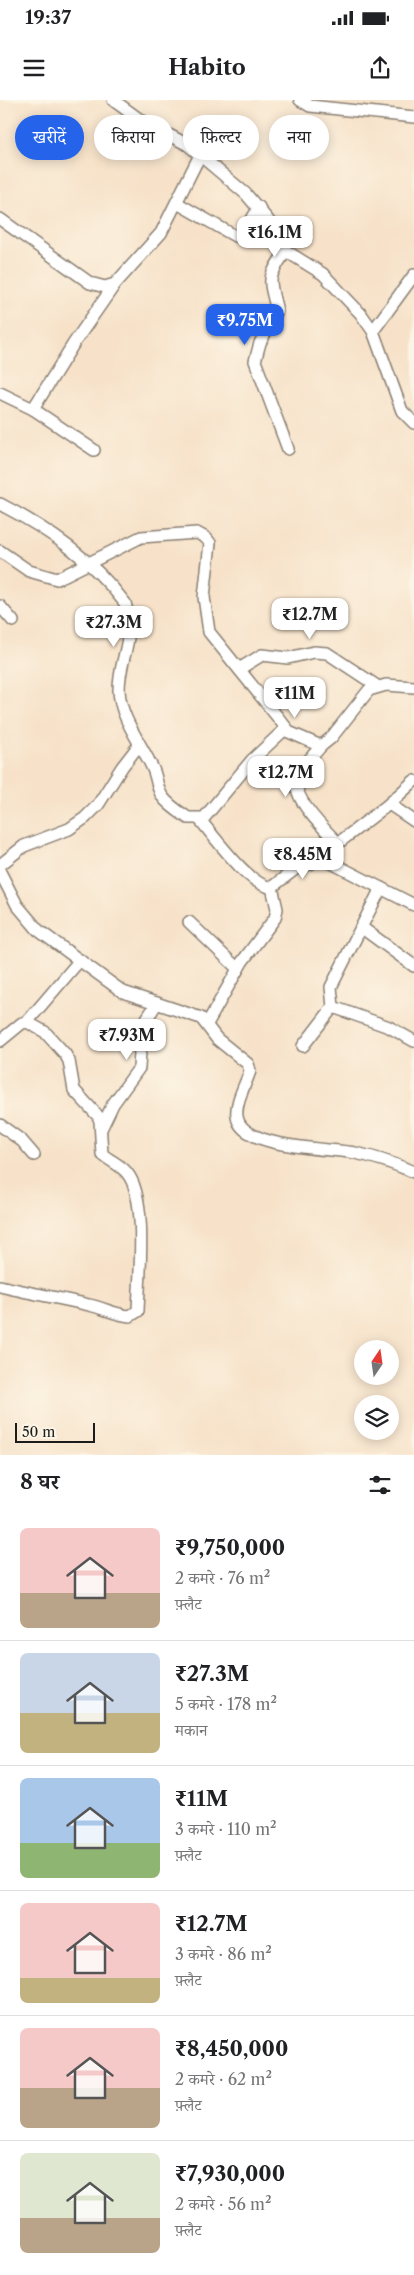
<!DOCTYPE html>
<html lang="hi">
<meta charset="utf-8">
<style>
body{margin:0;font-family:"Libre Caslon Text","Noto Serif Devanagari",serif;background:#f2f2f2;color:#202124;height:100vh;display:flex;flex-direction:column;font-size:19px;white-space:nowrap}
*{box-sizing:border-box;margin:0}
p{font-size:16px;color:#757577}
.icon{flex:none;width:28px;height:28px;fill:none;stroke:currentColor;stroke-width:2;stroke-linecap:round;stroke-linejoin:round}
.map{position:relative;height:1355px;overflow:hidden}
.side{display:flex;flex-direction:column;background:#fff;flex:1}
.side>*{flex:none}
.hud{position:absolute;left:15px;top:15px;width:385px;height:45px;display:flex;gap:10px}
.needle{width:32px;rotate:13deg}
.buttons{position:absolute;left:354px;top:1240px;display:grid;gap:10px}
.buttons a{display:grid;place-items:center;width:45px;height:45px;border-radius:50%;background:#fff;box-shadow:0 2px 12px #0003;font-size:25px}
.scale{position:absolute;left:15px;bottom:12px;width:80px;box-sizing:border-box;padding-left:5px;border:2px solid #1c1c1c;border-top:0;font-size:14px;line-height:18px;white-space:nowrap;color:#1c1c1c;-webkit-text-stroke:4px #fcf5e5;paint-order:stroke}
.price{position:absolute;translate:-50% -42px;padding:0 11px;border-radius:10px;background:#fff;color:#222;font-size:16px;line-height:32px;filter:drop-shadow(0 1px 2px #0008)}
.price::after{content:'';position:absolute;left:50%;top:30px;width:15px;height:11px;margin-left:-8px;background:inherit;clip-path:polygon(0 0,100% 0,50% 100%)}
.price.on{background:#2563eb;color:#fff}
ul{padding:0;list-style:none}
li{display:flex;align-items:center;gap:15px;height:125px;padding:0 20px}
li+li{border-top:1px solid #e0e0e0}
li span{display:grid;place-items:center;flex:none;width:140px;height:100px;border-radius:8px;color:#555}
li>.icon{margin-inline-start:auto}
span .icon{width:60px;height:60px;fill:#fffc;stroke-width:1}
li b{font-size:21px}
h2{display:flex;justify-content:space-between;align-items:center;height:60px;padding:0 20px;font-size:21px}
.pill{padding:0 18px;border-radius:22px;background:#fff;box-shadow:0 2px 12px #0003;font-size:18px;line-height:45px}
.pill.on{background:#2563eb;color:#fff}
.status{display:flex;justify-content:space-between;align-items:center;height:35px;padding:0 25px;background:#fff;direction:ltr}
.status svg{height:14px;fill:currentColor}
header{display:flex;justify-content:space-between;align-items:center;height:65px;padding:0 20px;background:#fff;font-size:22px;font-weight:700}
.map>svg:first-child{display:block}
</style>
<div class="status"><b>19:37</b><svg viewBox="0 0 49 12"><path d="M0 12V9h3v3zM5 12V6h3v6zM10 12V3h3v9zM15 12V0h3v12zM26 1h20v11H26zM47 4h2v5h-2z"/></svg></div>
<header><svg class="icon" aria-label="menu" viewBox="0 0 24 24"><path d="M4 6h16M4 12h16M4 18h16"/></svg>Habito<svg class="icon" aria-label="share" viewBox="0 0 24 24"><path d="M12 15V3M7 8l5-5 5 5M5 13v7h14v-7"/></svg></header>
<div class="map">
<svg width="414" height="1355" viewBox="0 0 414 1355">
<rect width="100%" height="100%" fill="#fcf5e5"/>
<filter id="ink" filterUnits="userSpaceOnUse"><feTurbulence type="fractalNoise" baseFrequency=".02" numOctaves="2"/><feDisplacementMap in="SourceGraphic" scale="10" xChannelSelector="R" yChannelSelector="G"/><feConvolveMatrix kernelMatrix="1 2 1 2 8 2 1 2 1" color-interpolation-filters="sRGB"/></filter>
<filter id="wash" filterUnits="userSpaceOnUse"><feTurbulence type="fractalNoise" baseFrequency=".0096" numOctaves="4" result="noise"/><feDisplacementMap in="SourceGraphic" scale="20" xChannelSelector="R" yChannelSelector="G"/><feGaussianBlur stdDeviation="1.12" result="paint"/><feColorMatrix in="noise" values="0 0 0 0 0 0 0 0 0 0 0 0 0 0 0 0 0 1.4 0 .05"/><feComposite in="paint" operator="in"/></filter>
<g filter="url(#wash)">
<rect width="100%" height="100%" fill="#f7e2c9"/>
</g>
<g filter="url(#ink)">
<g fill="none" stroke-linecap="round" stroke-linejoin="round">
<!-- minor casing -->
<g stroke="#8a7f72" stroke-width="14">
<g id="minor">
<path d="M113 0 139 19 188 45 246 94 268 120 286 151 323 174 361 214 373 231 402 311 414 323"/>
<path d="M300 0 310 6 414 17"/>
<path d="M177 103 235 136H238L247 128 259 107"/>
<path d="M0 119 90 183 105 187 115 184 161 133 200 55"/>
<path d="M286 151C266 180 269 178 277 211L260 243 255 261 288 349"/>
<path d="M373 231 414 175"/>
<path d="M0 293 33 309 94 350"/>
<path d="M33 309 74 243 115 184"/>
<path d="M0 404C48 429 92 459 125 503 136 541 119 557 119 590 120 618 141 643 152 667 157 676 156 686 162 696 168 705 179 712 188 718H204L252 660 284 630 321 646 331 638 369 590 386 585 414 587"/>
<path d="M0 451 29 471 57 479 141 437 197 433 206 438 210 443 204 497 209 532 288 630"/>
<path d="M0 506 13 521"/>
<path d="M239 569 262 555 288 558 314 552 327 553 377 586"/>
<path d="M321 646C313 656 300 668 297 680 292 699 326 731 338 743"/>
<path d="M389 704 414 721"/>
<path d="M200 720C214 736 251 788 272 787L298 767 310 764 320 757 389 704 414 681"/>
<path d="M320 757 414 805"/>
<path d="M0 765 24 746 69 729 85 718 98 705 122 667 139 645"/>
<path d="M0 772 17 805 38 830 123 892 201 918 217 939 248 964 250 971C246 984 235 1002 237 1016 240 1049 329 1048 355 1053 376 1057 395 1064 414 1072"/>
<path d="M189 822 238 869"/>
<path d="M361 827 414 866"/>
<path d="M333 907 331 887 381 788"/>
<path d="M27 922 80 860"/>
<path d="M207 924 242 862 275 818 277 809 272 787"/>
<path d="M0 941 22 923 27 922 45 932 65 954 69 961 74 990 98 1016 100 1021 102 1054C110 1061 121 1065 127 1073 148 1098 139 1178 138 1211L130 1216C115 1215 104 1208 89 1205 59 1198 29 1193 0 1186"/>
<path d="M303 946 333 907 389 927 414 941"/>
<path d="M0 1025 22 1041 34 1055"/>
<path d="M101 1029 113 1004 139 968 140 952 135 937 157 903"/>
</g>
</g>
<!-- minor -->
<use href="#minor" stroke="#fff" stroke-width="11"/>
</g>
</g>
</svg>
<div class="buttons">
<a><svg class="needle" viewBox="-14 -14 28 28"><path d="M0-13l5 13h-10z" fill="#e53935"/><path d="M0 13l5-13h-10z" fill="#757577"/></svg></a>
<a><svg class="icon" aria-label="layers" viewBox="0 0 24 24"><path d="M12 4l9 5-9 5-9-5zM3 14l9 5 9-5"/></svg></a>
</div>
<div class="scale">50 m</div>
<b class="price" style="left:275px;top:158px">₹16.1M</b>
<b class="price on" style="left:245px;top:246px">₹9.75M</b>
<b class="price" style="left:310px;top:540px">₹12.7M</b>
<b class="price" style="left:114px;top:548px">₹27.3M</b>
<b class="price" style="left:295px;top:619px">₹11M</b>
<b class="price" style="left:286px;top:698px">₹12.7M</b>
<b class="price" style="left:303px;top:780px">₹8.45M</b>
<b class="price" style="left:127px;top:961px">₹7.93M</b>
<div class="hud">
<a class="pill on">खरीदें</a>
<a class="pill">किराया</a>
<a class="pill">फ़िल्टर</a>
<a class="pill">नया</a>
</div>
</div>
<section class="side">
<h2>8 घर<svg class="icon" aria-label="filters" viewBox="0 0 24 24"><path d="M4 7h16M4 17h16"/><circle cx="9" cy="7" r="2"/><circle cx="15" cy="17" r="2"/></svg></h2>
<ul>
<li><span style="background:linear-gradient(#f6c9c9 65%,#b9a48a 0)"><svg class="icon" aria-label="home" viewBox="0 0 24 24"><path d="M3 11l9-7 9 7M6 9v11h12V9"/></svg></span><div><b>₹9,750,000</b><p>2 कमरे · 76 m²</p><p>फ़्लैट</p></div></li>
<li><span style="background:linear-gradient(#c9d6e8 60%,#c2b280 0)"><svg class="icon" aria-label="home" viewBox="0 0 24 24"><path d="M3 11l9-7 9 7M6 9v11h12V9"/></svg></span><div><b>₹27.3M</b><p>5 कमरे · 178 m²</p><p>मकान</p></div></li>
<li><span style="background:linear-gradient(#a9c7e8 65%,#8fb573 0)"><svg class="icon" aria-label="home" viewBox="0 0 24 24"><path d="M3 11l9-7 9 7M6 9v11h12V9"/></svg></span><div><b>₹11M</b><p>3 कमरे · 110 m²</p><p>फ़्लैट</p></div></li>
<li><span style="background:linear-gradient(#f6c9c9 75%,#c2b280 0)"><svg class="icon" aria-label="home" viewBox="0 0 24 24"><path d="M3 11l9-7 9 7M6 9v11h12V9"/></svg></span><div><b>₹12.7M</b><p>3 कमरे · 86 m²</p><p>फ़्लैट</p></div></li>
<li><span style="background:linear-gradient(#f6c9c9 60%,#b9a48a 0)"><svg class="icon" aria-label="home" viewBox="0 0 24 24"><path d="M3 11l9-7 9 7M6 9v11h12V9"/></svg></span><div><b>₹8,450,000</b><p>2 कमरे · 62 m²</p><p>फ़्लैट</p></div></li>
<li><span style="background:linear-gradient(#dfe7d0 65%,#b9a48a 0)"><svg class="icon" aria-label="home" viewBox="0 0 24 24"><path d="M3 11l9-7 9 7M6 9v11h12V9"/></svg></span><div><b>₹7,930,000</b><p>2 कमरे · 56 m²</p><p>फ़्लैट</p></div></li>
</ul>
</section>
